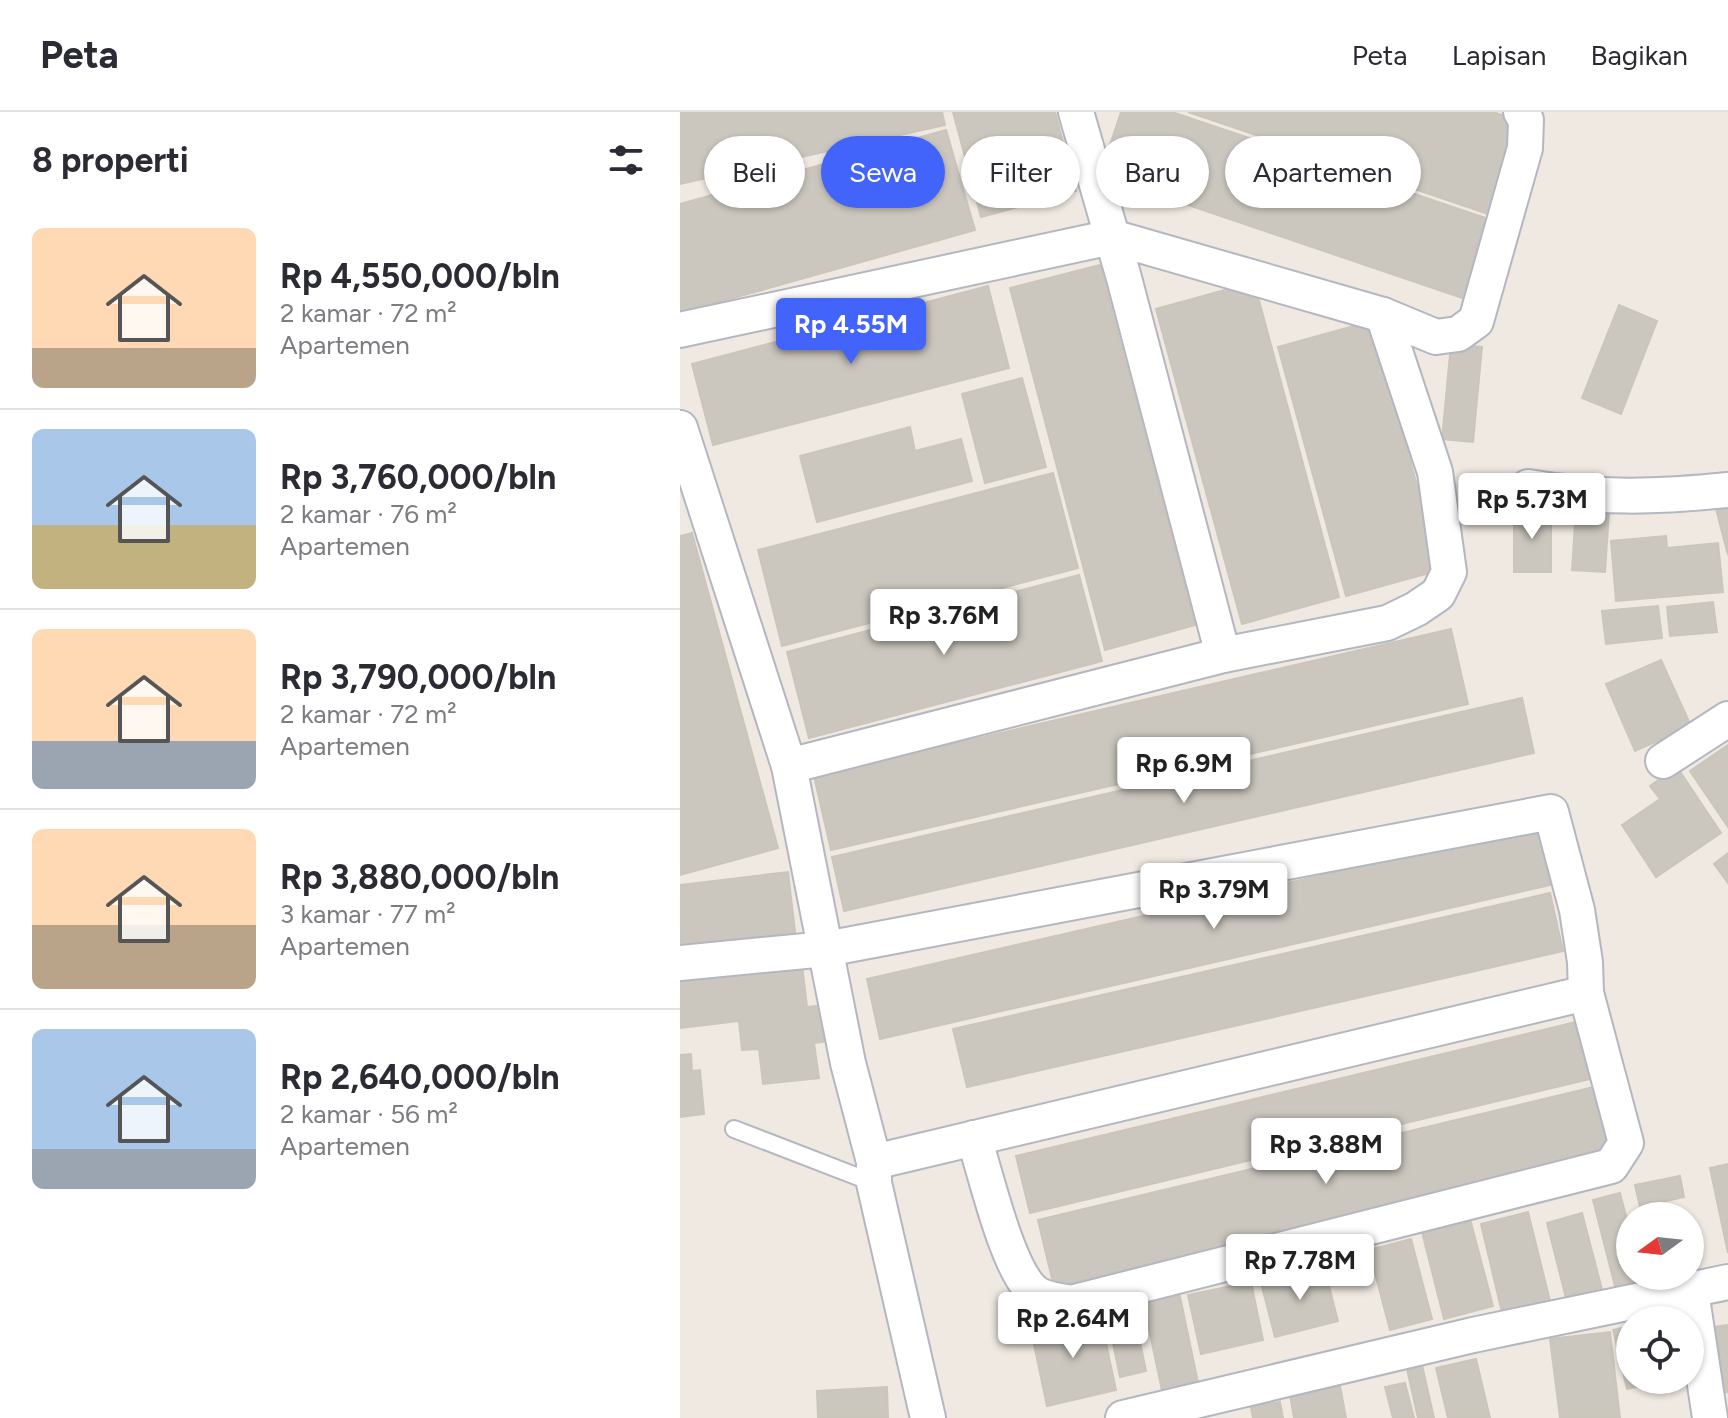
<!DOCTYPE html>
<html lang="id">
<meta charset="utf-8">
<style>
body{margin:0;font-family:Figtree,sans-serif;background:#f7f7f7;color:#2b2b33;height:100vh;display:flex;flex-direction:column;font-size:30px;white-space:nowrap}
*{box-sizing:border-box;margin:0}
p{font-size:26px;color:#7c7c81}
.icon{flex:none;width:44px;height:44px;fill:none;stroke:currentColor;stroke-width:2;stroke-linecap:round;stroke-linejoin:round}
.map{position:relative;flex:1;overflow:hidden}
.side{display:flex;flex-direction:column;background:#fff;width:680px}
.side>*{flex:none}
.banner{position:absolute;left:24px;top:24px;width:760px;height:72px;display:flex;gap:16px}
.needle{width:52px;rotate:255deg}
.controls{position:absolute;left:936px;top:1090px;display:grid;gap:16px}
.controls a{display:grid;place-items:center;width:88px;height:88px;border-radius:50%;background:#fff;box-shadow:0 2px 6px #0004;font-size:40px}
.price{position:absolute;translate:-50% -68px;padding:0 18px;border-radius:8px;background:#fff;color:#222;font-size:26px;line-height:52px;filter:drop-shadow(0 2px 4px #0008)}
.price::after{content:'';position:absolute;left:50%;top:48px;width:24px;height:18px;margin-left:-12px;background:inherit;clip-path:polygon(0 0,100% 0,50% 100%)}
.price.selected{background:#4264fb;color:#fff}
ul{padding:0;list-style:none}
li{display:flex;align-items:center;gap:24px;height:200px;padding:0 32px}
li+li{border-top:2px solid #e1e1e2}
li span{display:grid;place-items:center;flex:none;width:224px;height:160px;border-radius:12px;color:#555}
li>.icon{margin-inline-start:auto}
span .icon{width:96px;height:96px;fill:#fffc;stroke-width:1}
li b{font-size:34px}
h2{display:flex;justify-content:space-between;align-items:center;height:96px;padding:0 32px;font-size:34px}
.tag{padding:0 28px;border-radius:36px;background:#fff;box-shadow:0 2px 6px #0004;font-size:28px;line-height:72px}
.tag.selected{background:#4264fb;color:#fff}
header{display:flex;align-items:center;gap:48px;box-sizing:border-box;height:112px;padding:0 40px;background:#fff;border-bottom:2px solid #e1e1e2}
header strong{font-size:38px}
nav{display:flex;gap:44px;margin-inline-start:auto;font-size:28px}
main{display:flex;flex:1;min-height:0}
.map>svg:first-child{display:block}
</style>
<header>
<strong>Peta</strong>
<nav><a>Peta</a><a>Lapisan</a><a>Bagikan</a></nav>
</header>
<main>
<section class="side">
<h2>8 properti<svg class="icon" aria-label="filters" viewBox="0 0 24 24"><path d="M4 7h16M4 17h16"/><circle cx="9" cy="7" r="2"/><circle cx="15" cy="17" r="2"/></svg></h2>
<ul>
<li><span style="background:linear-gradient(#ffd9b3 75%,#b9a48a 0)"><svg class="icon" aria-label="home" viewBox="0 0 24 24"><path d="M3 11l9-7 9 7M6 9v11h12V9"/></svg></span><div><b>Rp 4,550,000/bln</b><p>2 kamar · 72 m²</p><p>Apartemen</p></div></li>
<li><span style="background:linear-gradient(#a9c7e8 60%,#c2b280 0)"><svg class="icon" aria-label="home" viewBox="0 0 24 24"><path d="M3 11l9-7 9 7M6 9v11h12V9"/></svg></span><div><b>Rp 3,760,000/bln</b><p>2 kamar · 76 m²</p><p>Apartemen</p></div></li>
<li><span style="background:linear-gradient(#ffd9b3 70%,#9aa5b1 0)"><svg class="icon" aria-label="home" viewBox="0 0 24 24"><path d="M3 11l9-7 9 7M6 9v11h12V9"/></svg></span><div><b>Rp 3,790,000/bln</b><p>2 kamar · 72 m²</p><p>Apartemen</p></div></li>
<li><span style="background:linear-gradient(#ffd9b3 60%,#b9a48a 0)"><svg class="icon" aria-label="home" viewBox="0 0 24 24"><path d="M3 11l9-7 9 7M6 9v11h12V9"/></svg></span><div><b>Rp 3,880,000/bln</b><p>3 kamar · 77 m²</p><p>Apartemen</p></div></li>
<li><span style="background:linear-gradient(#a9c7e8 75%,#9aa5b1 0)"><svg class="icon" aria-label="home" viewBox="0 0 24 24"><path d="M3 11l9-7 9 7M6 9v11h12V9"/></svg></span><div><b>Rp 2,640,000/bln</b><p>2 kamar · 56 m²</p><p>Apartemen</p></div></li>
</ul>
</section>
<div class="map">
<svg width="1048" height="1306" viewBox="0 0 1048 1306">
<rect width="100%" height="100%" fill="#efe9e1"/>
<!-- building -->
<g fill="#cbc7bf" stroke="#cbc5ba" stroke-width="2">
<path d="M0 0H262L265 13 0 72Z"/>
<path d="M273 0H375L396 79 301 105Z"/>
<path d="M441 0H492L817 110 791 189 420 63Z"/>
<path d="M508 0H813L842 10 811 103Z"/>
<path d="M266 18 295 118 0 201V92Z"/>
<path d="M420 153 515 513 425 538 330 176Z"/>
<path d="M574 170 659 485 562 512 476 197Z"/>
<path d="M308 174 329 256 33 333 12 252Z"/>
<path d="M939 193 977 209 941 302 902 286Z"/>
<path d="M692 209 760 458 666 484 598 235Z"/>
<path d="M771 232 802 235 793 330 762 327Z"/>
<path d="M342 266 366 355 305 371 282 282Z"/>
<path d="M230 315 235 339 281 327 292 369 137 410 120 344Z"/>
<path d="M373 361 398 456 102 534 78 438Z"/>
<path d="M1048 389V443L1035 393Z"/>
<path d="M896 397 929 399 925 460 892 458Z"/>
<path d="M834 398 871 399V460H834Z"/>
<path d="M12 421 98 736 0 763V424Z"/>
<path d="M986 424 987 436 1038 431 1043 480 936 489 931 429Z"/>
<path d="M399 463 422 549 129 626 107 540Z"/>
<path d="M1033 490 1037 520 990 524 987 495Z"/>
<path d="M978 494 982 526 926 532 922 499Z"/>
<path d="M771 517 788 592 151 738 134 664Z"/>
<path d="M981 548 1011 614 955 639 926 572Z"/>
<path d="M842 586 854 641 164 799 152 745Z"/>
<path d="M1048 633V715L1010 659Z"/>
<path d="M997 655 1041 721 976 765 942 713 980 687 970 674Z"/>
<path d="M870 711 883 770 200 927 187 867Z"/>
<path d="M1048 741V771L1034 752Z"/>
<path d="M108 760 116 828 0 842V773Z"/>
<path d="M870 781 883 839 287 975 273 917Z"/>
<path d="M121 844 127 895 145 893 149 929 134 931 139 966 83 972 79 937 62 938 59 909 0 916V858Z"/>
<path d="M896 910 910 967 350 1101 336 1044Z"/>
<path d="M11 942 12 959 20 958 24 1002 0 1005V943Z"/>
<path d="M918 974 935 1041 374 1175 358 1108Z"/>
<path d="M1048 1052V1141L1030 1056Z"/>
<path d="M1000 1064 1004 1085 960 1095 955 1073Z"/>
<path d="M940 1081 950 1119V1164H962L966 1179 938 1186 913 1088Z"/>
<path d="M848 1100 872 1197 824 1209 801 1112Z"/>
<path d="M902 1101 924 1185 888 1194 867 1111Z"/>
<path d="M790 1107 813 1194 764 1207 742 1120Z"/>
<path d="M731 1127 752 1207 710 1218 689 1138Z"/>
<path d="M644 1155 658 1209 595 1225 581 1171Z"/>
<path d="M571 1170 583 1228 521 1242 508 1183Z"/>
<path d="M498 1175 520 1280 484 1288 462 1183Z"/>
<path d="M454 1201 466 1259 440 1265 428 1207Z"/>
<path d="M420 1203 436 1278 367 1294 351 1218Z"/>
<path d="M1048 1213V1280L1032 1282 1025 1216Z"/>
<path d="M950 1214V1268H987L947 1277 933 1218Z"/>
<path d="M930 1220 940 1306H880L870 1227Z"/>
<path d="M796 1247 810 1306H768L756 1256Z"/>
<path d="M742 1253 754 1306H738L727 1257Z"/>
<path d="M725 1271 734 1306H713L705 1275Z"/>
<path d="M660 1274 666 1306H614L610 1283Z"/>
<path d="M207 1275 208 1306H138L137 1279Z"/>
<path d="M600 1290 603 1306H573L571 1295Z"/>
</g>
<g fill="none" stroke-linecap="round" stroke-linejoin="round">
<!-- lane casing -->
<g stroke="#b4b7c1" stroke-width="20">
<path id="lane" d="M54 1017 194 1071"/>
</g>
<!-- street casing -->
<g stroke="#b4b7c1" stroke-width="38">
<g id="street">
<path d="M396 0 444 166 543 543"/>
<path d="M0 218 432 125 703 203 756 225 778 222 796 209 845 36 846 8 841 0"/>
<path d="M0 316 109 654 168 951 194 1050V1071L248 1306"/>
<path d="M848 375C917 387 979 385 1048 378"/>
<path d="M983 649 1048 607"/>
<path d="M109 654 543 543 707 511 736 497 758 482 769 460 755 360 703 203"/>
<path d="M0 851 146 837 871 700 897 798 905 850 906 881 946 1031 931 1054 391 1191C377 1188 361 1188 351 1177 326 1151 306 1063 294 1026"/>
<path d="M194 1050 906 881"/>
<path d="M1011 1179 1030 1306"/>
<path d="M443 1306 793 1223 1048 1170"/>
</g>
</g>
<!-- lane -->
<use href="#lane" stroke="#fff" stroke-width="16"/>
<!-- street -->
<use href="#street" stroke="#fff" stroke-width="34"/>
</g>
</svg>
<div class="controls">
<a><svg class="needle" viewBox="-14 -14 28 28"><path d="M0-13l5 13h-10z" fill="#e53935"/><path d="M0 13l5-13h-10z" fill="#7c7c81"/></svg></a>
<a><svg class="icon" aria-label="locate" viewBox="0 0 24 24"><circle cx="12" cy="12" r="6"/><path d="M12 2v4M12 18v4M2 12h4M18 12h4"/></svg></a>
</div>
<b class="price selected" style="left:171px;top:254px">Rp 4.55M</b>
<b class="price" style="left:852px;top:429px">Rp 5.73M</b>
<b class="price" style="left:264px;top:545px">Rp 3.76M</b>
<b class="price" style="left:504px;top:693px">Rp 6.9M</b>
<b class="price" style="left:534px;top:819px">Rp 3.79M</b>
<b class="price" style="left:646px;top:1074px">Rp 3.88M</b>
<b class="price" style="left:620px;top:1190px">Rp 7.78M</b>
<b class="price" style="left:393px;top:1248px">Rp 2.64M</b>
<div class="banner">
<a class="tag">Beli</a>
<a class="tag selected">Sewa</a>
<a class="tag">Filter</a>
<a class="tag">Baru</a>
<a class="tag">Apartemen</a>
</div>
</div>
</main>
